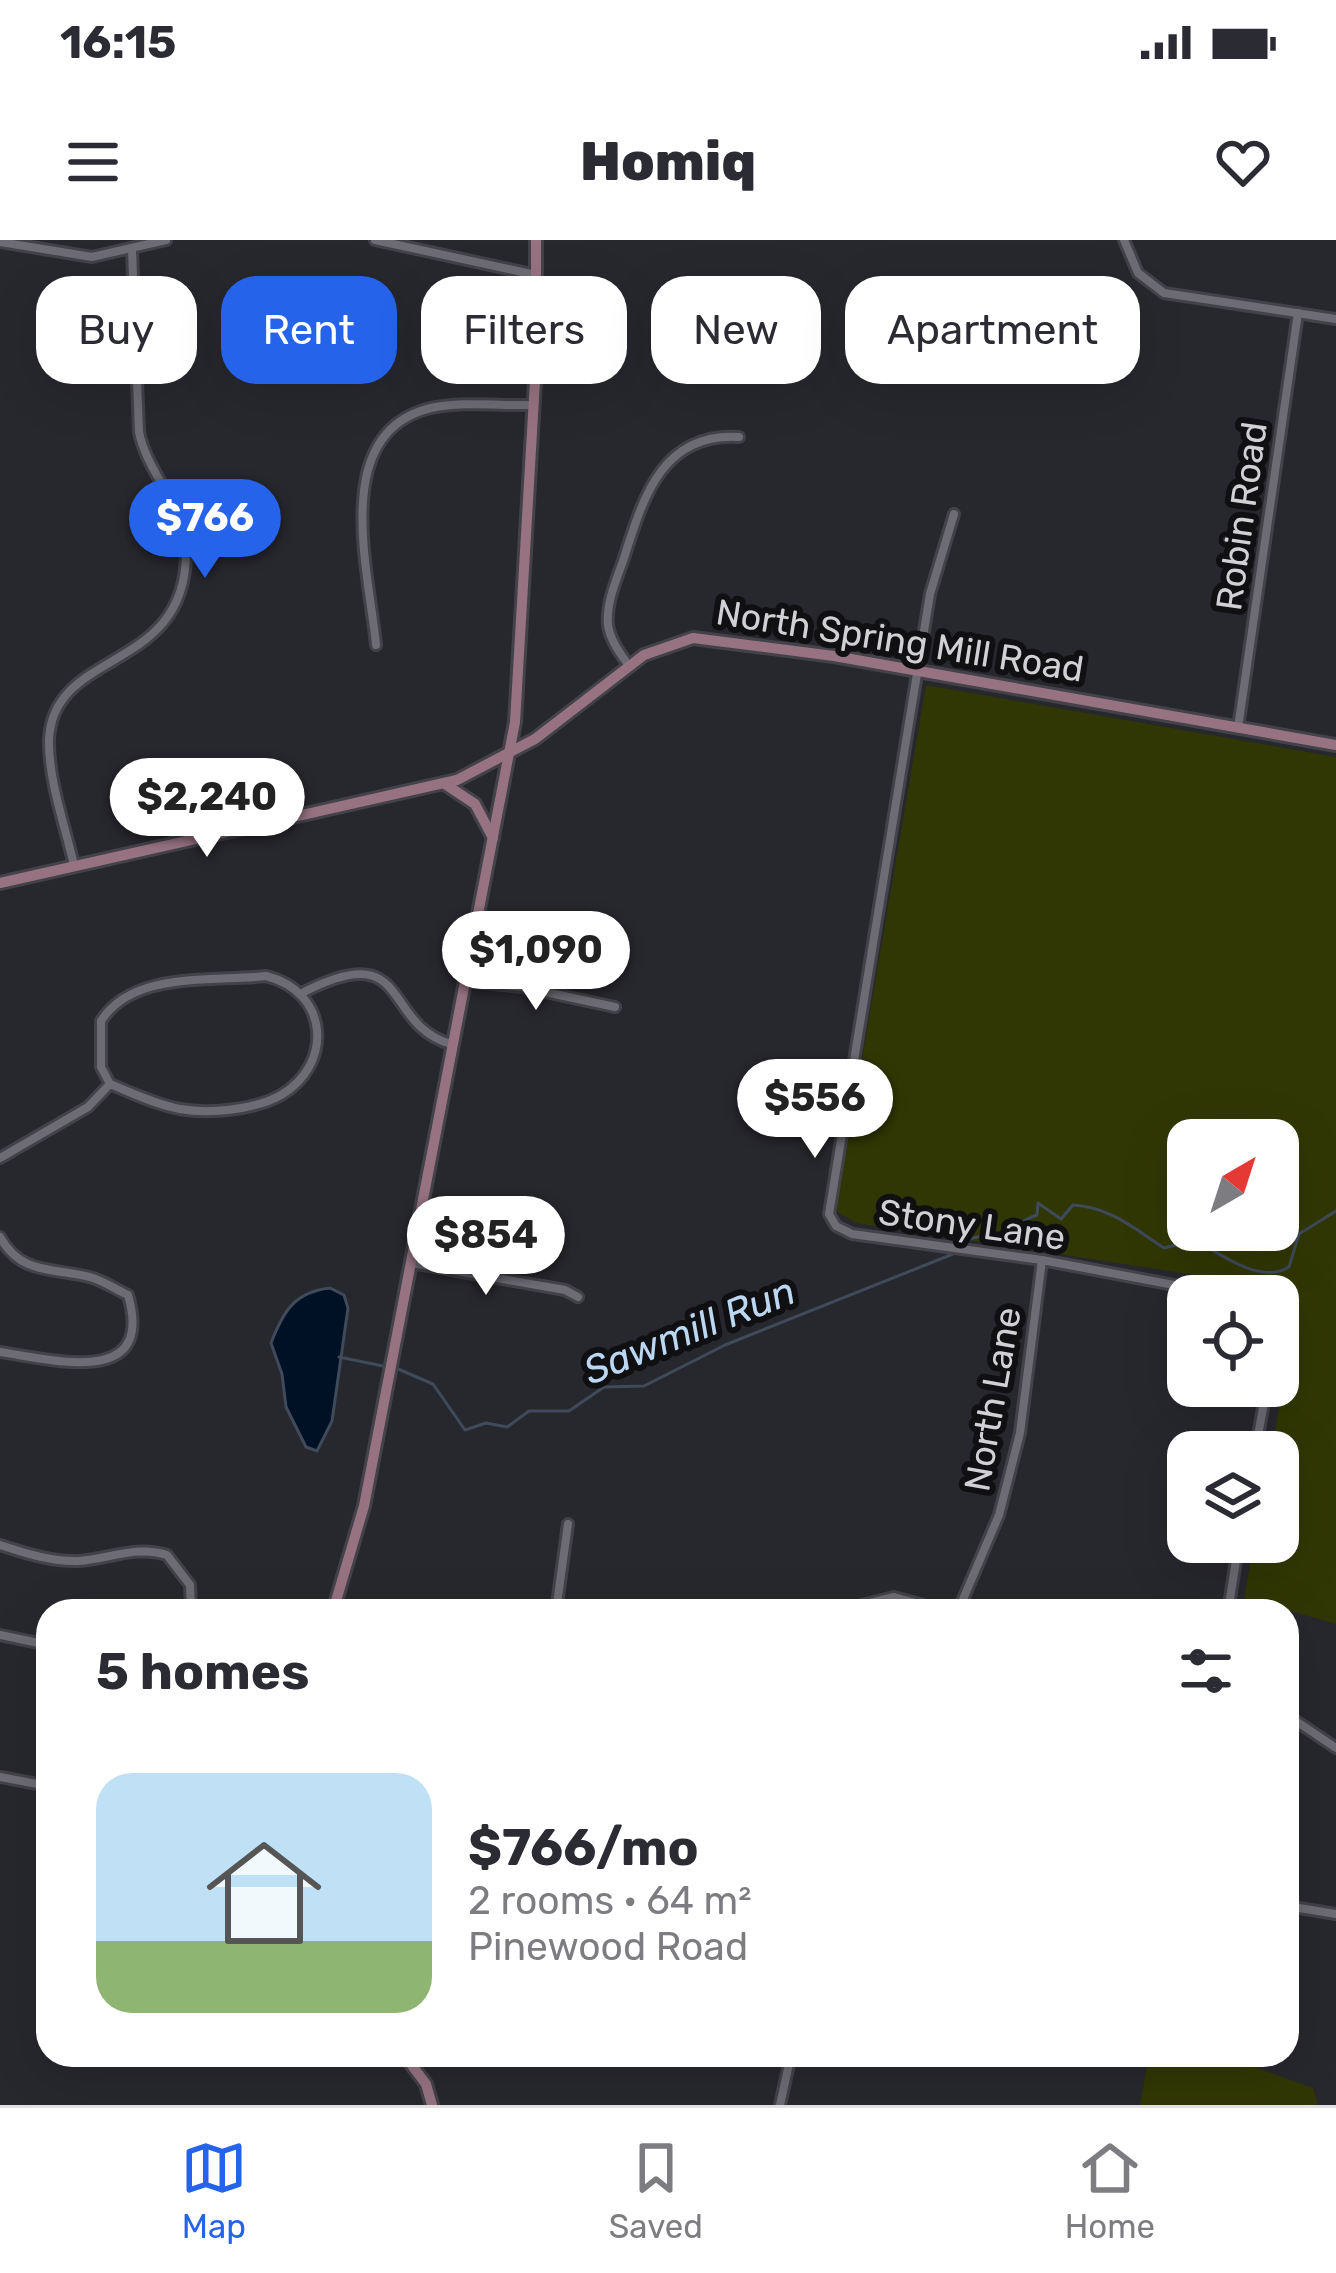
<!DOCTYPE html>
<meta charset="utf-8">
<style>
body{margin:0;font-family:Rubik,sans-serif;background:#f7f7f7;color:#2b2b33;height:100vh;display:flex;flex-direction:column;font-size:45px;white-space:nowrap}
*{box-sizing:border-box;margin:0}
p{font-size:39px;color:#7c7c81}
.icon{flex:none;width:66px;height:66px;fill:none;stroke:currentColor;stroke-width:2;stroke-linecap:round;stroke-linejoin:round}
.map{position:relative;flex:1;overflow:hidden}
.details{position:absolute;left:36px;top:1359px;width:1263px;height:468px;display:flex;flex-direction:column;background:#fff;border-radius:36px;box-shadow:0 12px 48px #0002}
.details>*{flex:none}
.banner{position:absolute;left:36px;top:36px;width:1266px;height:108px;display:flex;gap:24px}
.needle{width:78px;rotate:39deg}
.fabs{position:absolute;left:1167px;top:879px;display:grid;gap:24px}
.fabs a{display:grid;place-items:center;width:132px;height:132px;border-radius:24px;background:#fff;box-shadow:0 12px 48px #0002;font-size:60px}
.price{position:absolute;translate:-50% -102px;padding:0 27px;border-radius:42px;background:#fff;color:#222;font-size:39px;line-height:78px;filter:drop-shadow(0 3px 6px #0008)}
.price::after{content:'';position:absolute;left:50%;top:72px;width:36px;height:27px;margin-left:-18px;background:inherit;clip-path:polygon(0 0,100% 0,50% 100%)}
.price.selected{background:#2563eb;color:#fff}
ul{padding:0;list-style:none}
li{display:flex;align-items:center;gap:36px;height:300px;padding:0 60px}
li+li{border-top:3px solid #e1e1e2}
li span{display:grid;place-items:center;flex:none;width:336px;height:240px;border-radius:36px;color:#555}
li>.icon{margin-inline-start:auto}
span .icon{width:144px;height:144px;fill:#fffc;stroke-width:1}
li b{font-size:51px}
h2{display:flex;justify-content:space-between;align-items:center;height:144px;padding:0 60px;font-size:51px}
.chip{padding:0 42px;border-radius:36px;background:#fff;box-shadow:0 12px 48px #0002;font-size:42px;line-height:108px}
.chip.selected{background:#2563eb;color:#fff}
.status{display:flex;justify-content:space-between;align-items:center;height:84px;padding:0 60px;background:#fff;direction:ltr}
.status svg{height:33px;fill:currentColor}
header{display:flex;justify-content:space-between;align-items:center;height:156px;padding:0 60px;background:#fff;font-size:54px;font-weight:800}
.menu{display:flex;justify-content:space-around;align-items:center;height:168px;border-top:3px solid #e1e1e2;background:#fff;font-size:33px;color:#7c7c81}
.menu a{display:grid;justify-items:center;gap:6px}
.menu .selected{color:#2563eb}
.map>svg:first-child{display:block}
</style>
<div class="status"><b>16:15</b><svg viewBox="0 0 49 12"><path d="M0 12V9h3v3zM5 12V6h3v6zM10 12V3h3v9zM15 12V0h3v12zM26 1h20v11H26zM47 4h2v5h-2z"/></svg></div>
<header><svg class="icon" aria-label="menu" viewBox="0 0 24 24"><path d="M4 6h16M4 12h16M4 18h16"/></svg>Homiq<svg class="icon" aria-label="heart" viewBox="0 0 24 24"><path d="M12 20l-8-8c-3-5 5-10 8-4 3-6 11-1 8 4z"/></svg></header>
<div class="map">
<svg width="1336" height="1865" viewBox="0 0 1336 1865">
<rect width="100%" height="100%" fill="#27272e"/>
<!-- green -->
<g fill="#313704" fill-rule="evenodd">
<path d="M926 445 1336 517V1384L1244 1358 1254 1302H1278V1212H1271L1292 1098 1278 1056 1247 1043 856 983 836 971ZM1188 900H1278V990H1188Z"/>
<path d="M1149 1815H1221L1313 1848 1318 1865H1140Z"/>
</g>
<!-- water -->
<path fill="#001025" stroke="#3f4a5a" stroke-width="3" d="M330 1048 344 1055 348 1068 332 1181 317 1211 306 1207 286 1167 282 1134 271 1103C283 1072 294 1052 330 1048Z"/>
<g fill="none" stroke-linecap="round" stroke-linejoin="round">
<!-- stream -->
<g stroke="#3f4a5a" stroke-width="3">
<path d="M966 1001C979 993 995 998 1008 991 1019 985 1024 979 1037 975L1038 963 1061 979 1073 965C1110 967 1135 989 1164 1008L1195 1000C1221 1014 1260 1045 1289 1027L1299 994 1336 971"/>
<path d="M339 1117 383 1126"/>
<path d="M398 1129 433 1144 465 1190 486 1183 507 1187 529 1171H569L604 1147 644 1146 725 1105 953 1014"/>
</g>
<!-- street casing -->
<g stroke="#424248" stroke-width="14">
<g id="street">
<path d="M375 0 536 35"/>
<path d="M1124 0 1138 33 1164 53 1336 79"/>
<path d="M0 2 92 17 166 0"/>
<path d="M954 274 930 354 829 974 836 986 852 994 1042 1020 1232 1056"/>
<path d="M376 405C369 331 329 192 431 168 463 161 501 166 533 165"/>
<path d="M629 426C620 413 610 400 608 385 606 363 616 341 623 321 642 262 660 192 739 197"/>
<path d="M1238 488 1298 73"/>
<path d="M74 625C65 586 48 539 49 499 54 407 188 434 186 310 186 268 147 233 139 192L132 10"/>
<path d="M266 736C330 752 333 825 281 855 255 870 209 874 180 869 157 865 132 853 110 844L101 827V781C133 731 211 742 266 736Z"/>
<path d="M464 741 522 747 615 767"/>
<path d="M304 752C412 697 381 784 451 804"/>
<path d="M0 918 88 867 110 844"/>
<path d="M0 997C22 1037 56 1027 93 1038 105 1042 117 1050 128 1055 155 1148 55 1120 0 1112"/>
<path d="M411 1023 565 1050 578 1057"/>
<path d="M1255 1212 1267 1146"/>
<path d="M0 1305C25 1313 51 1322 78 1321 110 1319 135 1305 167 1315L190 1345 191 1371"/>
<path d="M556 1371 568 1284"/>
<path d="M838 1371 894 1357 945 1371"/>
<path d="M958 1371 999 1275 1020 1193 1042 1020"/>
<path d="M1228 1371 1239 1302"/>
<path d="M0 1395 48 1405"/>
<path d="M1287 1475 1336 1508"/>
<path d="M0 1537 48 1546"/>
<path d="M1287 1666 1336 1674"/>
<path d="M780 1865 791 1815"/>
</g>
</g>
<!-- secondary casing -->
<g stroke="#424248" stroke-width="16">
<g id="secondary">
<path d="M445 544 475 564 493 598"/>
<path d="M0 643 457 540 535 499 644 415 693 398 834 416 1336 505"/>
<path d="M333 1371 364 1266 515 482 536 124V0"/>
<path d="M404 1815 426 1844 432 1865"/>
</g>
</g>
<!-- street -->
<use href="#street" stroke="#6d6c74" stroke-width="8"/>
<!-- secondary -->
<use href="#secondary" stroke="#977382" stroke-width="10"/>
</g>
<g text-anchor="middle" stroke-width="12" stroke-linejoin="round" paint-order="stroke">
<!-- street labels -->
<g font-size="36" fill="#d1d1d5" stroke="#101013">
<text transform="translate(1241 276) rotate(-82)" y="13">Robin Road</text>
<text transform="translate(900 400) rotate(9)" y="13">North Spring Mill Road</text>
<text transform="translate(972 984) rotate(8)" y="13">Stony Lane</text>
<text transform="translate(992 1159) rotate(-80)" y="13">North Lane</text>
</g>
<!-- water labels -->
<g font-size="39" font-style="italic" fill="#bbd7f2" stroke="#101013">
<text transform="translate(689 1090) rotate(-22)" y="14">Sawmill Run</text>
</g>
</g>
</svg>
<div class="fabs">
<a><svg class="needle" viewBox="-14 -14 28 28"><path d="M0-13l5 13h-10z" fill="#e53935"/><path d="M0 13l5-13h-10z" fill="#7c7c81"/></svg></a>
<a><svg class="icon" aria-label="locate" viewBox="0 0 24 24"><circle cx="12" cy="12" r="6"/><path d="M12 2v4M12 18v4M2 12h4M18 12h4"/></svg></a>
<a><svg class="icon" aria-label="layers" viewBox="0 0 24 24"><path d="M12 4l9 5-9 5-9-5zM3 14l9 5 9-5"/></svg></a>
</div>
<b class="price selected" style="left:205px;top:341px">$766</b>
<b class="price" style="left:207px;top:620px">$2,240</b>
<b class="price" style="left:536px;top:773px">$1,090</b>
<b class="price" style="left:815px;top:921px">$556</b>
<b class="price" style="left:486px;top:1058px">$854</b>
<div class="banner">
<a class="chip">Buy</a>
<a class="chip selected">Rent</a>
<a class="chip">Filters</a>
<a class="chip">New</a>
<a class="chip">Apartment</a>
</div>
<section class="details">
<h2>5 homes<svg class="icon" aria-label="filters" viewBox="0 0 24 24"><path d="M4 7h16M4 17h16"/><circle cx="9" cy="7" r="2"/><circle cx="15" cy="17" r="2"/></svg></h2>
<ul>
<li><span style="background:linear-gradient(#bfe0f5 70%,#8fb573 0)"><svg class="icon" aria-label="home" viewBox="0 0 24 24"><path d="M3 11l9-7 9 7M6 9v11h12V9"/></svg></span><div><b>$766/mo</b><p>2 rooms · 64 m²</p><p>Pinewood Road</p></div></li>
</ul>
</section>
</div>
<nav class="menu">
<a class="selected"><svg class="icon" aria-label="map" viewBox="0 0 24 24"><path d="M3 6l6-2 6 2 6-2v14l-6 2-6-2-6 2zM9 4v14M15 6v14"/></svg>Map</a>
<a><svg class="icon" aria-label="saved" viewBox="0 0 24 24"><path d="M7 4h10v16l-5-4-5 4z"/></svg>Saved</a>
<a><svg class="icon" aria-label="home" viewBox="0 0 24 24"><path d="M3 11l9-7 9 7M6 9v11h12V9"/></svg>Home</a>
</nav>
